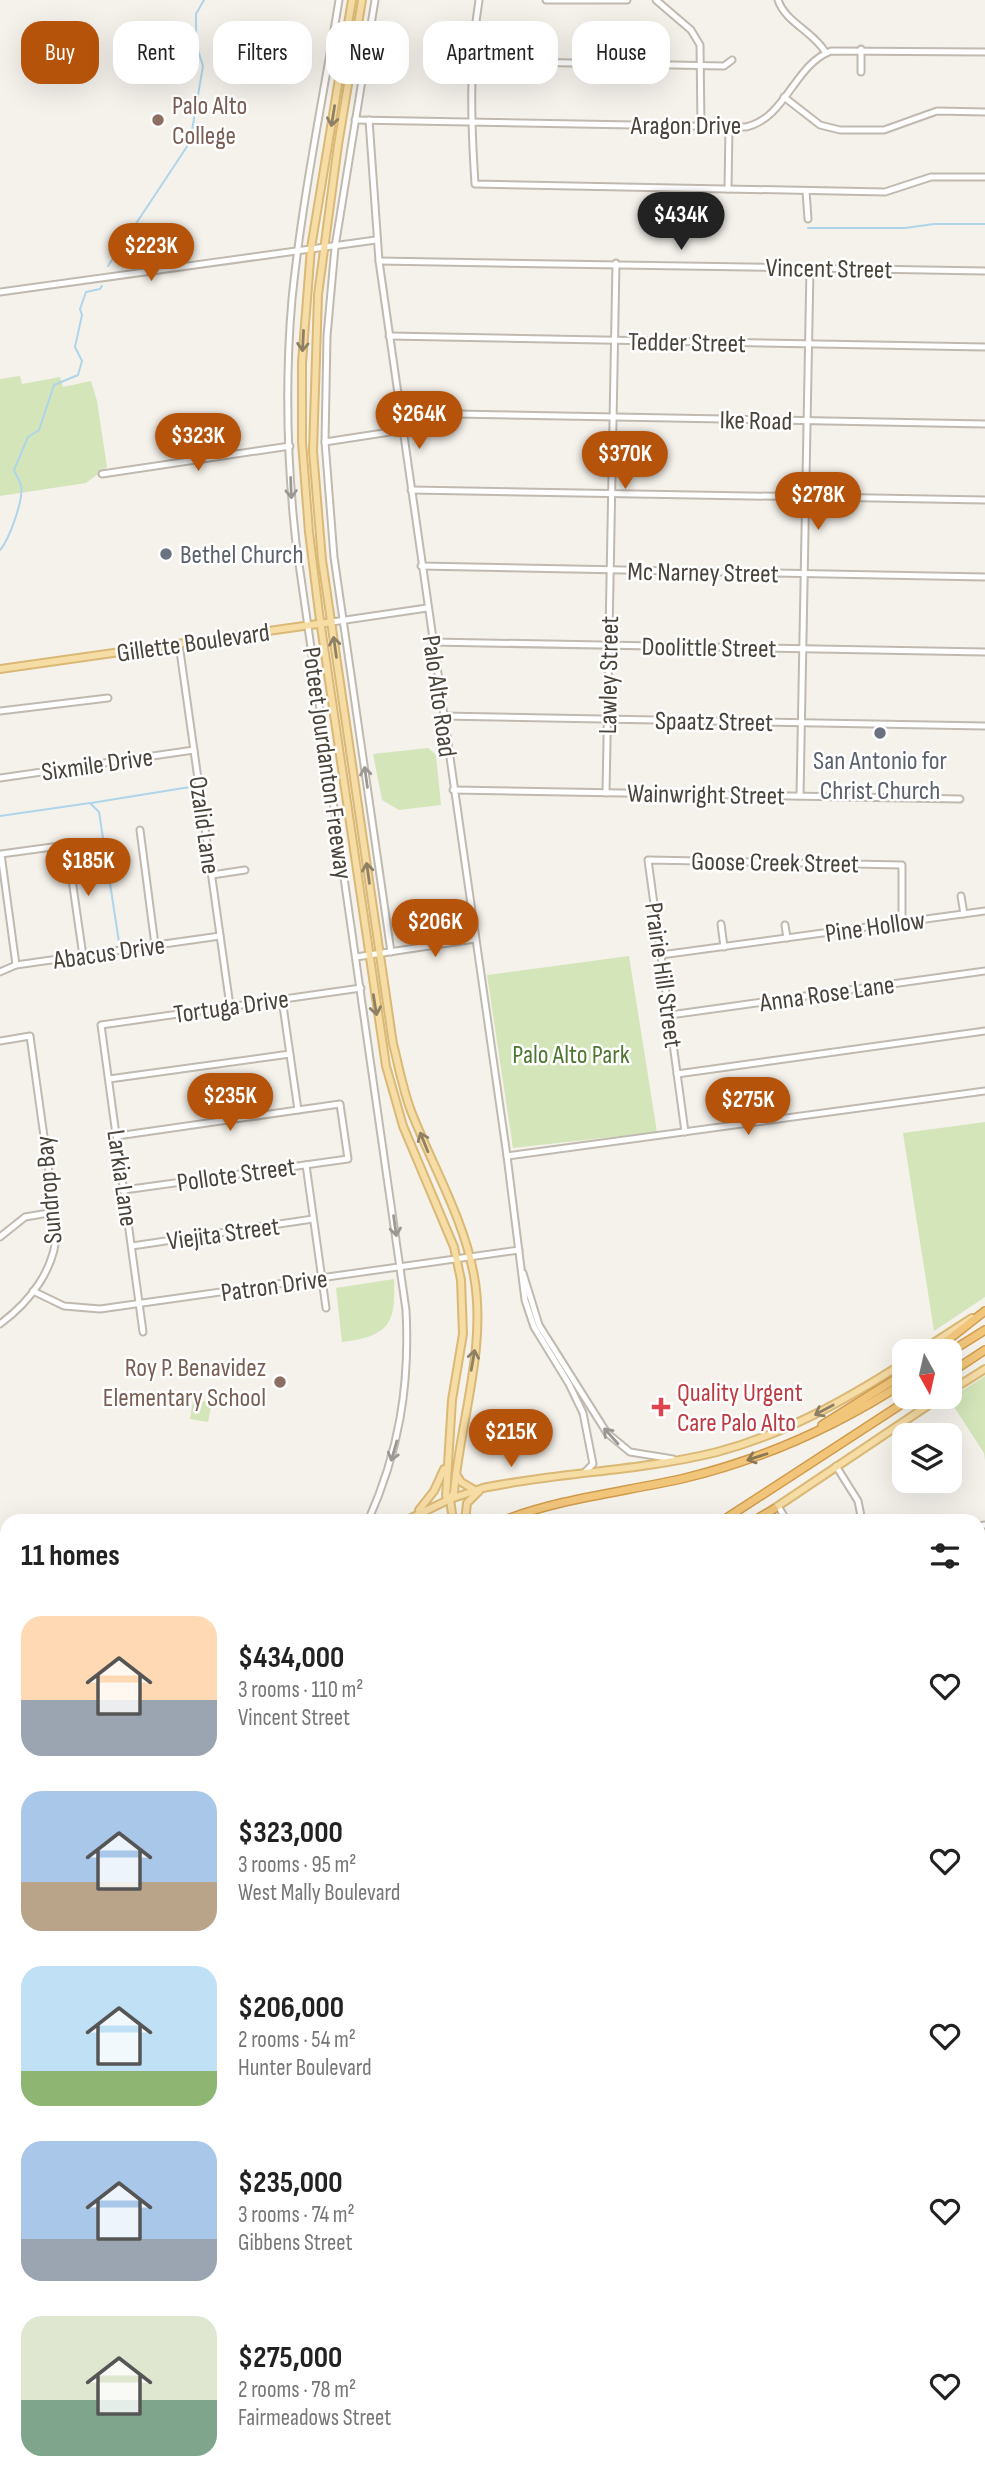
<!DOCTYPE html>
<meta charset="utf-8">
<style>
body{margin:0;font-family:"Sofia Sans Condensed",sans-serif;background:#f2f2f2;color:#222;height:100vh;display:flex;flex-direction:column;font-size:26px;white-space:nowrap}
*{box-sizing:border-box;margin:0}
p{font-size:23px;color:#767676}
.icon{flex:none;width:38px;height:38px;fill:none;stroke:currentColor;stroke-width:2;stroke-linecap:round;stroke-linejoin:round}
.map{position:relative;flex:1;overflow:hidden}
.panel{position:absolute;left:0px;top:1514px;width:985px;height:975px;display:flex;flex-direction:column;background:#fff;border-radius:21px 21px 0 0;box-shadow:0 7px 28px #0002}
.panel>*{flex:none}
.hud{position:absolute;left:21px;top:21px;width:943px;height:63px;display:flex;gap:14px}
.needle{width:46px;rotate:172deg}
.buttons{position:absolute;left:892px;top:1339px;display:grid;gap:14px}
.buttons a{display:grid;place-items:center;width:70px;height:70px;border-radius:14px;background:#fff;box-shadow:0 7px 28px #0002;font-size:35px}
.price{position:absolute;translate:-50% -60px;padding:0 16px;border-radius:24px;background:#b45309;color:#fff;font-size:23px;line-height:46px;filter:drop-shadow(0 2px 4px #0008)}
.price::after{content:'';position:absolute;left:50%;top:42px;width:21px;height:16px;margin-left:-10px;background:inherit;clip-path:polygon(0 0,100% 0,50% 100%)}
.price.selected{background:#222;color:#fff}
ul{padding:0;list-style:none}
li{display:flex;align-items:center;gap:21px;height:175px;padding:0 21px}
li span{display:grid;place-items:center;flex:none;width:196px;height:140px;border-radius:21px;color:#555}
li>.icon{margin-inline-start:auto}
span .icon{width:84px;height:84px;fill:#fffc;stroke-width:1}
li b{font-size:30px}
h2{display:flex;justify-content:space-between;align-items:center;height:84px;padding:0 21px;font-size:30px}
.pill{padding:0 24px;border-radius:21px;background:#fff;box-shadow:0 7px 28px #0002;font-size:24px;line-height:63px}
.pill.selected{background:#b45309;color:#fff}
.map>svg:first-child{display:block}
</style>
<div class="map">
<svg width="985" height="2488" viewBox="0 0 985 2488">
<rect width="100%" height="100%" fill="#f5f2ec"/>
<!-- green -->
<g fill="#d3e5b9">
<path d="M20 376 22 384 60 377 63 387 91 381 97 401 107 467 86 483 0 496V379Z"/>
<path d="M428 748 436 755 441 805 399 810 382 800 373 754Z"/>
<path d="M629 956 657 1132 513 1148 487 975Z"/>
<path d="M985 1122V1297L934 1331 903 1133Z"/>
<path d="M394 1279C396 1324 389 1336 342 1342L336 1288Z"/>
<path d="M985 1376V1461L984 1453 949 1399Z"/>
<path d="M193 1400 212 1402 208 1422 190 1419Z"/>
<path d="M7 1800V1898L0 1893V1801Z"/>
</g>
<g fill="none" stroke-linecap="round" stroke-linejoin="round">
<!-- stream -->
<g stroke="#afd5eb" stroke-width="2">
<path d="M808 228H905L934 224H985"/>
<path d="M108 266 190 142 203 66 196 44V14L204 0"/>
<path d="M0 550C9 540 24 499 21 486 20 481 16 475 14 470L28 437 39 430 54 385 78 375 82 361 75 347 82 315 80 309 86 292 100 289 102 286"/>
<path d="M91 803 190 787"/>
<path d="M0 816 90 803 99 812 119 942"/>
<path d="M0 2277 7 2281"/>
</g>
<!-- minor casing -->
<g stroke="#c0b9af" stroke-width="9">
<g id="minor">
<path d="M339 0C323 99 302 199 292 299 285 379 287 462 296 543L406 1310C410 1385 399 1452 368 1521"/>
<path d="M375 0 335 247 327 336 325 442 334 557 391 952"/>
<path d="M479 0C469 62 471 122 475 184L885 192 931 177H985"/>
<path d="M546 0H627"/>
<path d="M656 0 691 30 700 45 701 127"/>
<path d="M778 0C785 22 814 32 826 53"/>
<path d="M472 61 724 66 732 60"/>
<path d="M861 72V49"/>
<path d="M784 97 820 125 840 130H884L937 111 985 112"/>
<path d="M355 120 746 127C786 118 794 65 831 51L985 52"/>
<path d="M369 120 379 261 507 1156 525 1300 534 1327 569 1384 583 1413 593 1464 585 1472"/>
<path d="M728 189 729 127"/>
<path d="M806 191 808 219"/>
<path d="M379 261 985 271"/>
<path d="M0 292 376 240"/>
<path d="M389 336 985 347"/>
<path d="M400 413 985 424"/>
<path d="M325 442 403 430"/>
<path d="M102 474 290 446"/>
<path d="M411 490 985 500"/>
<path d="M421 566 985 577"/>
<path d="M332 622 427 608"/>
<path d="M432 642 985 652"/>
<path d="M179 644 230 1006"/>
<path d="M0 711 108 698"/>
<path d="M442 716 985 726"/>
<path d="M0 778 194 750"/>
<path d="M453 790 960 799"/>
<path d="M606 793 616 263"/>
<path d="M800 796 810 268"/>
<path d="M140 830 155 945"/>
<path d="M212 875 245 870"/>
<path d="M961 896 964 914"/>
<path d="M721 924 724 947"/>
<path d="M785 925 787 938"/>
<path d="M661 955 985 911"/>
<path d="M356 957 475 939"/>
<path d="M16 965 1 854 67 845 83 956"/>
<path d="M0 972 16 965 220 936"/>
<path d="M282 999 298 1110"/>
<path d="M670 1015 985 971"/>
<path d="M0 1041 30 1036 57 1230C55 1269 31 1301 0 1324"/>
<path d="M677 1074 985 1031"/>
<path d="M109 1079 290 1054"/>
<path d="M685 1132 648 860 902 865V922"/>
<path d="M117 1136 340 1104 348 1159 124 1190"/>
<path d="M507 1156 985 1091"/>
<path d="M306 1165 326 1308"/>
<path d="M0 1237 25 1217 55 1212"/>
<path d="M132 1246 313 1219"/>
<path d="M523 1273 539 1325 607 1433 630 1452 673 1459"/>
<path d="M33 1291 64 1306 100 1309 519 1250"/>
<path d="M143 1332 101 1025 361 988"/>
<path d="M836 1466 858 1501 862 1521"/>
<path d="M778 1506 787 1521"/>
<path d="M978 1526 985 1525"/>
<path d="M978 1593 985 1592"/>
<path d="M978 1662 985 1661"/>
<path d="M978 1727 985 1726"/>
<path d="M978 1790 985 1789"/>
<path d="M978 1856 985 1855"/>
<path d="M0 1901 7 1906"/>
<path d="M978 2135 985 2134"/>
<path d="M978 2201 985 2200"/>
<path d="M0 2261 7 2252"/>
<path d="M978 2269H985"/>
<path d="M978 2338H985"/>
<path d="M978 2434H985"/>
<path d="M292 2482 293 2488"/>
<path d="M562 2482V2488"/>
</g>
</g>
<!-- major casing -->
<g stroke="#dab875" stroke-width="10">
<g id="major">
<path d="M352 0 311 248 302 363V442L309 532 319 613 386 1066 403 1126 454 1247 461 1280 463 1334 452 1400 446 1496 450 1499 453 1521"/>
<path d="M362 0 338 145 318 295 313 451 322 560 393 1044C399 1067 403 1090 411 1111 432 1165 464 1219 474 1276 487 1347 460 1422 454 1493L450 1499"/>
<path d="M0 669 332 622"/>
<path d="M921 1351 972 1318"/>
<path d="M950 1391 985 1369"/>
<path d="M456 1474 461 1482 473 1489"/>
<path d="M419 1510 434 1491 444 1469"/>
<path d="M772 1510 942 1396"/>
<path d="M405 1521 450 1499 483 1488C560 1472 641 1471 717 1452 785 1434 846 1400 905 1362"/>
<path d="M420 1521H425"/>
<path d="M465 1521 467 1503 479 1491"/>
<path d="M978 1918 985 1906"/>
<path d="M0 1951 7 1946"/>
<path d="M0 2012 7 2008"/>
<path d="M656 2488 659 2482"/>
</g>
</g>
<!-- highway casing -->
<g stroke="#d09b4b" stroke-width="10">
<g id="highway">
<path d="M934 1351 985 1311"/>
<path d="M950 1352 985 1330"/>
<path d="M950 1373 985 1350"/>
<path d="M822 1425 905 1373"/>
<path d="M502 1521C561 1498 624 1492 685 1478 764 1459 837 1426 905 1382"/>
<path d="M722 1521 914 1396"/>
<path d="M753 1521 774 1509"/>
<path d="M0 1955 7 1951"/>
<path d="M0 1974 7 1969"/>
<path d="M0 1991 7 1986"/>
</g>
</g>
<!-- minor -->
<use href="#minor" stroke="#fff" stroke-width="5"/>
<!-- major -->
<use href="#major" stroke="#f6dca5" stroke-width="6"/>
<!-- highway -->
<use href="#highway" stroke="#f1c67b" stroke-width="7"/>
</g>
<!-- one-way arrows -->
<defs><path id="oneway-shaft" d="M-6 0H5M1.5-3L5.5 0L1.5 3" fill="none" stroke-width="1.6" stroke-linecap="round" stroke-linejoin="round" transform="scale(1.75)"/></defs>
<g stroke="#8e8065">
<use href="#oneway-shaft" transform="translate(333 116) rotate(99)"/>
<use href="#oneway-shaft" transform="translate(303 341) rotate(93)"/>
<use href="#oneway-shaft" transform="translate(335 647) rotate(-98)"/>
<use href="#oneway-shaft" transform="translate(368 873) rotate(-98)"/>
<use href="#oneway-shaft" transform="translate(375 1005) rotate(81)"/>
<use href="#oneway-shaft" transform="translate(424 1142) rotate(-112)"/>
<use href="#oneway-shaft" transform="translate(473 1360) rotate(-80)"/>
<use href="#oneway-shaft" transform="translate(824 1410) rotate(152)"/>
</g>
<g stroke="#9b9893">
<use href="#oneway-shaft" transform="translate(291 488) rotate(88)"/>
<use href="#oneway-shaft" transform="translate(366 777) rotate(-98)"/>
<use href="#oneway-shaft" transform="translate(395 1226) rotate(82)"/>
<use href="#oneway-shaft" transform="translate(611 1436) rotate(-132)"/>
<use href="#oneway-shaft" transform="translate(394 1451) rotate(106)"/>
</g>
<use stroke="#8c7754" href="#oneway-shaft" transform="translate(757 1457) rotate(162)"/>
<!-- markers -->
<g fill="#8d6e63" stroke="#fff" stroke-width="2.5">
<circle cx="158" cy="120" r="7"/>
<circle cx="280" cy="1382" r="7"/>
</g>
<g fill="#6b7280" stroke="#fff" stroke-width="2.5">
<circle cx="166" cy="554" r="7"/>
<circle cx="880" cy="733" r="7"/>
</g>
<path fill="#e0444e" stroke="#fff" stroke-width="2.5" d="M657.5 1396.5h7v7h7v7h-7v7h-7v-7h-7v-7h7z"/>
<g text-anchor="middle" stroke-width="5" stroke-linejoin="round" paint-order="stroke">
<!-- education labels -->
<g font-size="26" fill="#785e54" stroke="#fff" text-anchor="start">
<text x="172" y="114">Palo Alto<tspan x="172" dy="30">College</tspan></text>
<text x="266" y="1376" text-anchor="end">Roy P. Benavidez<tspan x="266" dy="30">Elementary School</tspan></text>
</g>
<!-- street labels -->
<g font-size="26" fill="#49433a" stroke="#fff">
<text x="686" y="134">Aragon Drive</text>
<text transform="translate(829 268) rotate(1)" y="9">Vincent Street</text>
<text transform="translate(687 342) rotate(1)" y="9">Tedder Street</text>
<text transform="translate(756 420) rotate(1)" y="9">Ike Road</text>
<text transform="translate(703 572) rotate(1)" y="9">Mc Narney Street</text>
<text transform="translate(193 642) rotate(-8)" y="9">Gillette Boulevard</text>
<text transform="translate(709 647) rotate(1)" y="9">Doolittle Street</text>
<text transform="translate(608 675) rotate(-89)" y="9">Lawley Street</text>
<text transform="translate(440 696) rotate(82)" y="9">Palo Alto Road</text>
<text transform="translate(714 721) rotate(1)" y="9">Spaatz Street</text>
<text transform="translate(328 763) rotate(82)" y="9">Poteet Jourdanton Freeway</text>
<text transform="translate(97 764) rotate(-8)" y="9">Sixmile Drive</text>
<text transform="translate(706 794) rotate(1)" y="9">Wainwright Street</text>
<text transform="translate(205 825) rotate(82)" y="9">Ozalid Lane</text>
<text transform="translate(775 862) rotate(1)" y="9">Goose Creek Street</text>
<text transform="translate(875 926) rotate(-8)" y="9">Pine Hollow</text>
<text transform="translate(109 952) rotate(-8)" y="9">Abacus Drive</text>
<text transform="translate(664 975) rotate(82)" y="9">Prairie Hill Street</text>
<text transform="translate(827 993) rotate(-8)" y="9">Anna Rose Lane</text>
<text transform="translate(231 1006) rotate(-8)" y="9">Tortuga Drive</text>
<text transform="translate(236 1174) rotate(-8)" y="9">Pollote Street</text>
<text transform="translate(123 1178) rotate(82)" y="9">Larkia Lane</text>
<text transform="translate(48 1190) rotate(-95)" y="9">Sundrop Bay</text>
<text transform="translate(223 1233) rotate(-8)" y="9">Viejita Street</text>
<text transform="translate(274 1285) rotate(-8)" y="9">Patron Drive</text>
</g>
<!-- worship labels -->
<g font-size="26" fill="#5b616d" stroke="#fff" text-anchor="start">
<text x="180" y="563">Bethel Church</text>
<text x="880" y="769" text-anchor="middle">San Antonio for<tspan x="880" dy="30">Christ Church</tspan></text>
</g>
<!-- park labels -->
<g font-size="26" fill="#4e7632" stroke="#fff">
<text x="571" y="1063">Palo Alto Park</text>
</g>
<!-- health labels -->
<g font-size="26" fill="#be3a42" stroke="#fff" text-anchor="start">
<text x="677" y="1401">Quality Urgent<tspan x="677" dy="30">Care Palo Alto</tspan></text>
</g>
</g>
</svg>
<div class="buttons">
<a><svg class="needle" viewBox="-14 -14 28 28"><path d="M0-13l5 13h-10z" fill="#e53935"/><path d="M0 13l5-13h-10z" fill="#767676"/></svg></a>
<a><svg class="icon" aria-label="layers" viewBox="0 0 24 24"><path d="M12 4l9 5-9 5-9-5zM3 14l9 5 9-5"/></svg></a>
</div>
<b class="price selected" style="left:681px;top:252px">$434K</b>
<b class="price" style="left:151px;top:283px">$223K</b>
<b class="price" style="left:419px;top:451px">$264K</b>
<b class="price" style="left:198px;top:473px">$323K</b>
<b class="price" style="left:625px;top:491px">$370K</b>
<b class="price" style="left:818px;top:532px">$278K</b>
<b class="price" style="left:88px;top:898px">$185K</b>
<b class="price" style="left:435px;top:959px">$206K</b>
<b class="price" style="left:230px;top:1133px">$235K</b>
<b class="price" style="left:748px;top:1137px">$275K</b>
<b class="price" style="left:511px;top:1469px">$215K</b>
<div class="hud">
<a class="pill selected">Buy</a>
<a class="pill">Rent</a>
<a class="pill">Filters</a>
<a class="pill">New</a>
<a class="pill">Apartment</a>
<a class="pill">House</a>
</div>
<section class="panel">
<h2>11 homes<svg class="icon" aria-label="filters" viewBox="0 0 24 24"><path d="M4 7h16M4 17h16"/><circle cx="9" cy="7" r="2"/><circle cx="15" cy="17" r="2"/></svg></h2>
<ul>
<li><span style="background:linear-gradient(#ffd9b3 60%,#9aa5b1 0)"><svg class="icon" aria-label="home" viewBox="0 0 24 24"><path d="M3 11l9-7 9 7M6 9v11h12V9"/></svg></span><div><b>$434,000</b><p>3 rooms · 110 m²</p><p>Vincent Street</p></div><svg class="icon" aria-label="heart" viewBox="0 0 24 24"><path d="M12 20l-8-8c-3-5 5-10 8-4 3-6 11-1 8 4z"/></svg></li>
<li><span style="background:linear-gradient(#a9c7e8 65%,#b9a48a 0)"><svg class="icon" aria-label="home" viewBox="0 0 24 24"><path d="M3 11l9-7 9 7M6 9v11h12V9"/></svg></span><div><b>$323,000</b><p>3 rooms · 95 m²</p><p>West Mally Boulevard</p></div><svg class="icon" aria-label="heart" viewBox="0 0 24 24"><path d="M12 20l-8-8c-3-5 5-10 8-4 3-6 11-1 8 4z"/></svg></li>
<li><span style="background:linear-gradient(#bfe0f5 75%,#8fb573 0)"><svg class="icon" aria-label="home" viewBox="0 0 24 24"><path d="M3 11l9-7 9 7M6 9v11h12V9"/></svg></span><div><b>$206,000</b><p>2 rooms · 54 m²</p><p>Hunter Boulevard</p></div><svg class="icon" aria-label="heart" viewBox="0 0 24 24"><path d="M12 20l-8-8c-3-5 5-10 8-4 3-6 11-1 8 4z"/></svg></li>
<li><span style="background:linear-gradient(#a9c7e8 70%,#9aa5b1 0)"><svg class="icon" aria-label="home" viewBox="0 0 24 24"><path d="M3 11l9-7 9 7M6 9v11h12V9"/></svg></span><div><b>$235,000</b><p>3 rooms · 74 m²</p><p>Gibbens Street</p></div><svg class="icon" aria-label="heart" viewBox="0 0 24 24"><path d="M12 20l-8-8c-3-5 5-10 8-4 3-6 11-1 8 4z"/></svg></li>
<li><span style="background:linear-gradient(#dfe7d0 60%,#7fa58c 0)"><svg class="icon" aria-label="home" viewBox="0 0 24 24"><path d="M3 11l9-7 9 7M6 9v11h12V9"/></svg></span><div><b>$275,000</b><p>2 rooms · 78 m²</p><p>Fairmeadows Street</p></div><svg class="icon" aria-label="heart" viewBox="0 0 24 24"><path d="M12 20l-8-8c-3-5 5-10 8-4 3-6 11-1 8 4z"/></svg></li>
</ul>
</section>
</div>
